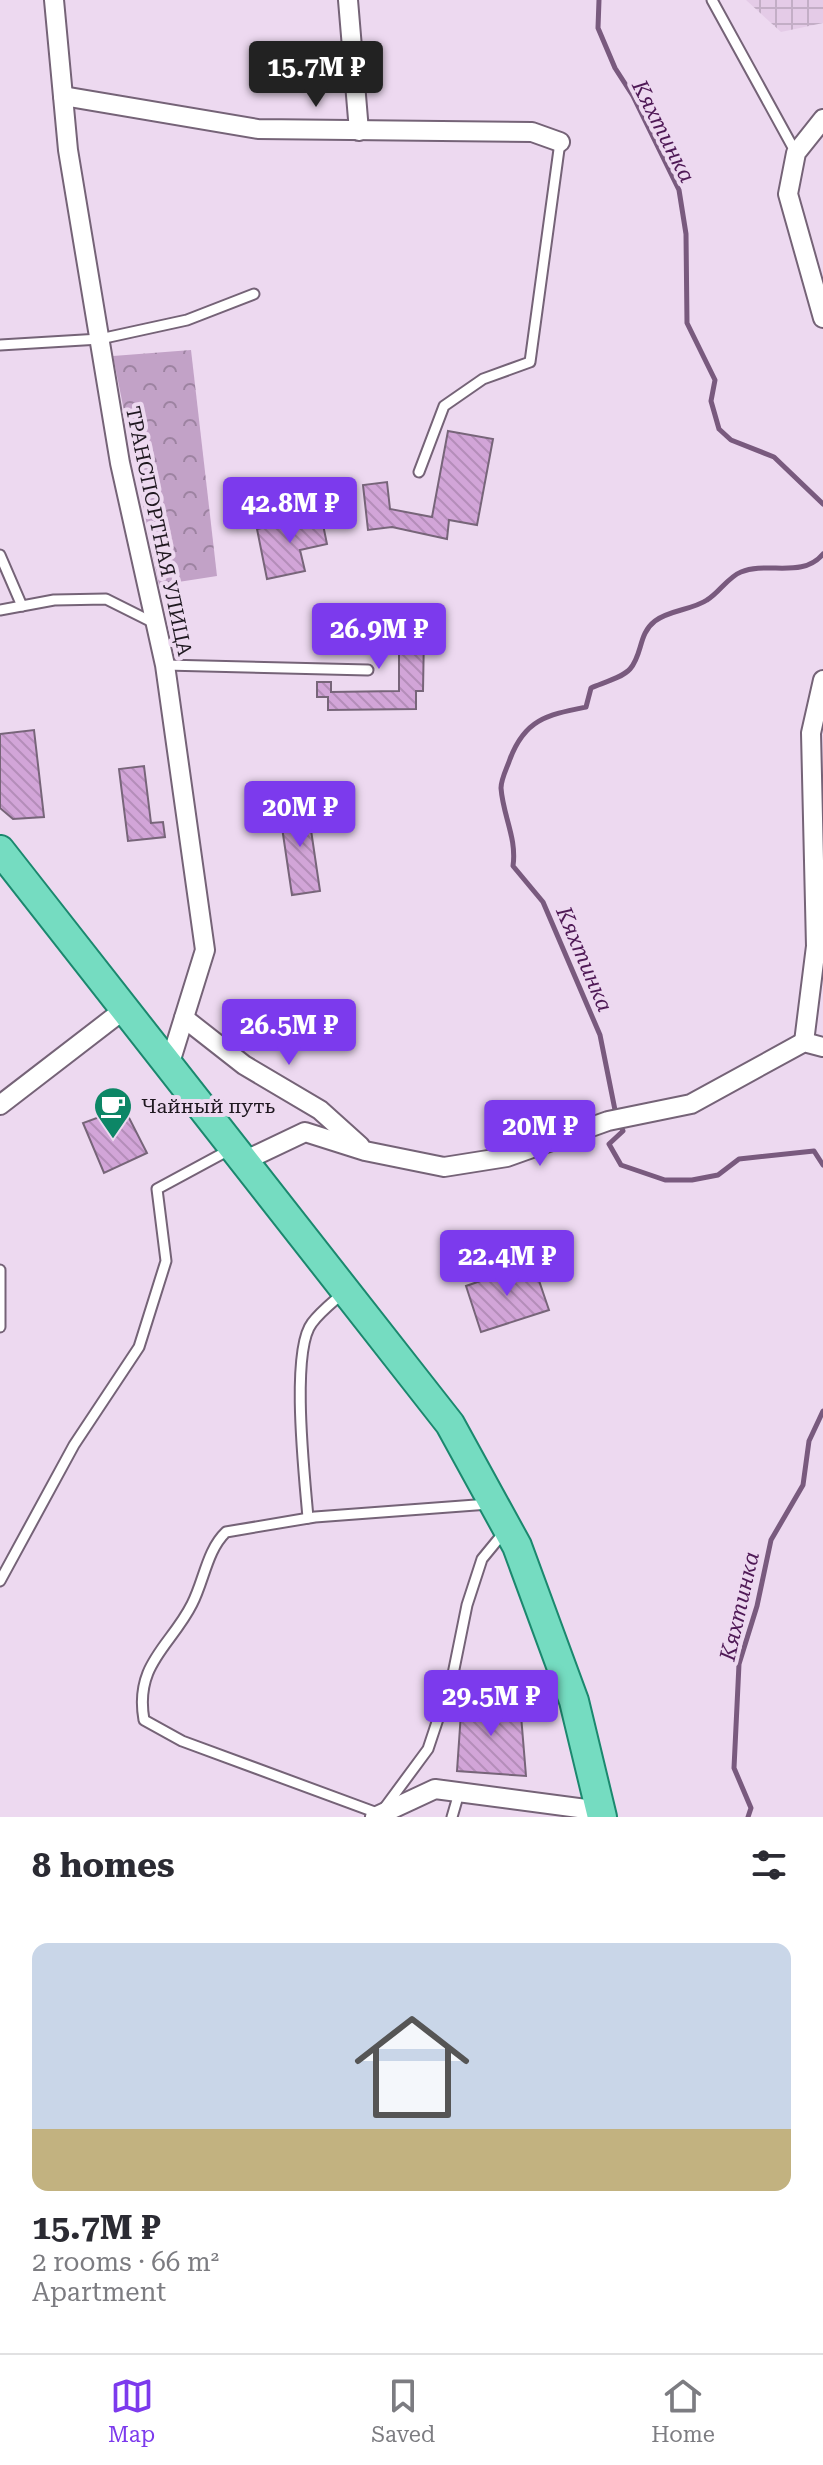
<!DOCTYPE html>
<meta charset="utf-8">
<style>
body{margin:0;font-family:"Roboto Serif",serif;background:#f7f7f7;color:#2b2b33;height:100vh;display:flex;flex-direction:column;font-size:30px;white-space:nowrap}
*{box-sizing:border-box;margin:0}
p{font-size:26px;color:#7c7c81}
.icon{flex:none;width:44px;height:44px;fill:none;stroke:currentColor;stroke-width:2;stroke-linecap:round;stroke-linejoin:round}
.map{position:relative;height:1817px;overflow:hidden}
.details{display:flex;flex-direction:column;background:#fff;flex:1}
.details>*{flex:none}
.price{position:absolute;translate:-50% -68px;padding:0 18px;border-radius:8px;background:#7c3aed;color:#fff;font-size:26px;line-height:52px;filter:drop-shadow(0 2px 4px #0008)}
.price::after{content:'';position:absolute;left:50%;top:48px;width:24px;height:18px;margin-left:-12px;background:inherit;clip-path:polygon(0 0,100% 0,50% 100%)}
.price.active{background:#222;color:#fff}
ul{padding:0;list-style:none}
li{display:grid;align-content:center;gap:16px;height:424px;padding:0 32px}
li+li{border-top:2px solid #e1e1e2}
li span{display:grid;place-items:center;height:248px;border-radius:16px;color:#555}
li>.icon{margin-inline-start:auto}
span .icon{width:144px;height:144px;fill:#fffc;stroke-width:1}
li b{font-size:34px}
h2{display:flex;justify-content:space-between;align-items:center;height:96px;padding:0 32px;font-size:34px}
.dock{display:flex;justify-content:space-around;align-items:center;height:112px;border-top:2px solid #e1e1e2;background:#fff;font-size:22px;color:#7c7c81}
.dock a{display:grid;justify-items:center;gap:4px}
.dock .active{color:#7c3aed}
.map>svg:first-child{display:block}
</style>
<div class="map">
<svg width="823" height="1817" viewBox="0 0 823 1817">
<defs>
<pattern id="industrial-grid" width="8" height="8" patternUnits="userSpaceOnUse" patternTransform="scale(2)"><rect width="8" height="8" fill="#e4cbe7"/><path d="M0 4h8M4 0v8" fill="none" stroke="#c3aec6"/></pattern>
<pattern id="forest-crowns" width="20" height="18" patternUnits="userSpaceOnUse" patternTransform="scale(2)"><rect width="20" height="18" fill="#c2a2c7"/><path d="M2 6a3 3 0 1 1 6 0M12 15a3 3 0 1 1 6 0" fill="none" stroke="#9d83a1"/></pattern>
<pattern id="building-back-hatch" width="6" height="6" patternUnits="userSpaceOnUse" patternTransform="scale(2)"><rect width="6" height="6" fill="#d2a5d8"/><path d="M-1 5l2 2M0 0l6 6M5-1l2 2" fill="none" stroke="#b48db9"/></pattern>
</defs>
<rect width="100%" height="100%" fill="#edd9f0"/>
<!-- industrial -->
<path fill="url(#industrial-grid)" d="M746 0H823V23L781 32Z"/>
<!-- forest -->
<path fill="url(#forest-crowns)" d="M191 350 217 576 159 585 113 356Z"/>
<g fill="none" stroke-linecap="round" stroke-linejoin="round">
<!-- stream -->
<g stroke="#795a7e" stroke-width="5">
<path d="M599 0 598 28 615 68 633 96 679 190 686 234 687 323 715 380 711 401 719 429 731 440 774 457 823 504"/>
<path d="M615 1110 600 1035 543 902 513 866C517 838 503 816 501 788 501 779 507 768 510 759 525 719 547 715 586 707L591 688C602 683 622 678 630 669 643 654 638 634 655 621 669 610 692 610 707 600 719 593 728 577 741 572 768 561 802 579 823 554"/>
<path d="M619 1121 623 1131 609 1144 621 1165 665 1180H692L718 1175 739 1159 814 1151 823 1165"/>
<path d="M748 1817 751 1808 734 1768 739 1664 757 1606 771 1540 803 1485 809 1441 823 1411"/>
</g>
</g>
<!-- building -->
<g fill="url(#building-back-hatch)" stroke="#776579" stroke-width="2">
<path d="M448 431 493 439 477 525 449 520 447 539 392 527 368 530 363 485 387 482 390 509 432 517Z"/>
<path d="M321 515 327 544 300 550 305 571 267 579 257 529Z"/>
<path d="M389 630 424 634 423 691H416V709L328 710V697H317V682H331V692L399 691V644L320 649 319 634Z"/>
<path d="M34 730 44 817 13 819 0 808V734Z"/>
<path d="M144 766 151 823 163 822 165 837 128 841 119 769Z"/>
<path d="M307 803 320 891 292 895 279 807Z"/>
<path d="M124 1108 147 1153 104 1173 83 1123Z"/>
<path d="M533 1263 549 1310 481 1332 466 1286Z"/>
<path d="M462 1698 520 1703 526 1776 457 1771Z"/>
</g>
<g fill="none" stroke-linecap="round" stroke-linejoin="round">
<!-- lane casing -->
<g stroke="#756377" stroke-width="13">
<g id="lane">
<path d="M712 0 796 153"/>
<path d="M0 345 100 339 187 320 254 294"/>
<path d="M419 472 444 406 483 379 530 362 560 142"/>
<path d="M0 555 22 606"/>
<path d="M0 610 54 600 106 599 154 623"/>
<path d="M165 665 368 670"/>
<path d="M0 1270V1327"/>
<path d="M489 1504 315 1517 226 1532C207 1550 204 1581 192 1604 171 1646 134 1664 144 1720L182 1741 380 1814 428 1749 453 1674 467 1605 482 1559 505 1531"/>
<path d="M308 1518C305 1480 290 1351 312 1323 320 1312 333 1302 343 1293"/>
<path d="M0 1581 74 1445 139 1347 166 1261 157 1189 231 1149"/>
<path d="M452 1817 459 1793"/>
</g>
</g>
<!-- street casing -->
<g stroke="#756377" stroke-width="22">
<g id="street">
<path d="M54 0 68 150 120 463 165 665 205 950 169 1066"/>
<path d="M348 0 359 131"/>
<path d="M63 96 258 129 532 132 560 142"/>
<path d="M823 119 796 153 788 194 823 318"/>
<path d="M184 1018 244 1065 320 1110 360 1146"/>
<path d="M804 1042 816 946 811 733 823 680"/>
<path d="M0 1105 126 1008"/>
<path d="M244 1161 305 1132 365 1151 444 1167 507 1157 608 1121 691 1104 804 1042 823 1047"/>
<path d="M375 1817 435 1789 601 1811"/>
</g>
</g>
<!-- primary casing -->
<g stroke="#1b886e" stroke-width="32">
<path id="primary" d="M0 850 450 1424 517 1546 574 1701 602 1817"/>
</g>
<!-- lane -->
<use href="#lane" stroke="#fff" stroke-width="9"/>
<!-- street -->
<use href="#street" stroke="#fff" stroke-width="18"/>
<!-- primary -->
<use href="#primary" stroke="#75dcc1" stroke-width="28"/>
</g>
<!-- icons -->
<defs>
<g id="cafe-pin" transform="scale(2)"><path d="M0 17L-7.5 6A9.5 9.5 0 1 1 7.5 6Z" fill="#0d8666" stroke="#edd9f0"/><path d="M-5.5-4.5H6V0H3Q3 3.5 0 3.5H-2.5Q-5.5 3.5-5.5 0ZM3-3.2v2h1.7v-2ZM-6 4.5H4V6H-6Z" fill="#fff"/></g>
</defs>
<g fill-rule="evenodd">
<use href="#cafe-pin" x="113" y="1106"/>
</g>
<g text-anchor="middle" stroke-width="8" stroke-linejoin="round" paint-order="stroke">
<!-- street labels -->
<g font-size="20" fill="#1f1820" stroke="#edd9f0">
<text transform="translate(159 531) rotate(78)" y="7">ТРАНСПОРТНАЯ УЛИЦА</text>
</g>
<!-- poi labels -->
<g font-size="20" fill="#1f1820" stroke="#edd9f0" text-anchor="start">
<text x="141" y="1113">Чайный путь</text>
</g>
<!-- water labels -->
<g font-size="22" font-style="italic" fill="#4f1956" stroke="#edd9f0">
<text transform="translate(664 131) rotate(63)" y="8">Кяхтинка</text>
<text transform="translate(585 959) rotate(67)" y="8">Кяхтинка</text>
<text transform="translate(739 1606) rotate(-77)" y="8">Кяхтинка</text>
</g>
</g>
</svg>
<b class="price active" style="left:316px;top:109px">15.7M ₽</b>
<b class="price" style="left:290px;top:545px">42.8M ₽</b>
<b class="price" style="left:379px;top:671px">26.9M ₽</b>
<b class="price" style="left:300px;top:849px">20M ₽</b>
<b class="price" style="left:289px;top:1067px">26.5M ₽</b>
<b class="price" style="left:540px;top:1168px">20M ₽</b>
<b class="price" style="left:507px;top:1298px">22.4M ₽</b>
<b class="price" style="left:491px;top:1738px">29.5M ₽</b>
</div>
<section class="details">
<h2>8 homes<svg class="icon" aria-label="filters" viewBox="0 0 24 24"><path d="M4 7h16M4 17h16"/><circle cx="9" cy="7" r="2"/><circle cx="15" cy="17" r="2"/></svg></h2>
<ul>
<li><span style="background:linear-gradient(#c9d6e8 75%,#c2b280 0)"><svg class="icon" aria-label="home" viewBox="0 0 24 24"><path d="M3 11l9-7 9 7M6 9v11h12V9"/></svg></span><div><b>15.7M ₽</b><p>2 rooms · 66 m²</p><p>Apartment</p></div></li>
</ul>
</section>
<nav class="dock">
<a class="active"><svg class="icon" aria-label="map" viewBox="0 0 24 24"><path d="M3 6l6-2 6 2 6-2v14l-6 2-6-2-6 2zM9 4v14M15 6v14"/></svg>Map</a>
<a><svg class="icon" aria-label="saved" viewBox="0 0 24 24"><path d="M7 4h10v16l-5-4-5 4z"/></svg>Saved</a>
<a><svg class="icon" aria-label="home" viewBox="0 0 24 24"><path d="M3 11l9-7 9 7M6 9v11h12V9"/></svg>Home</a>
</nav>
